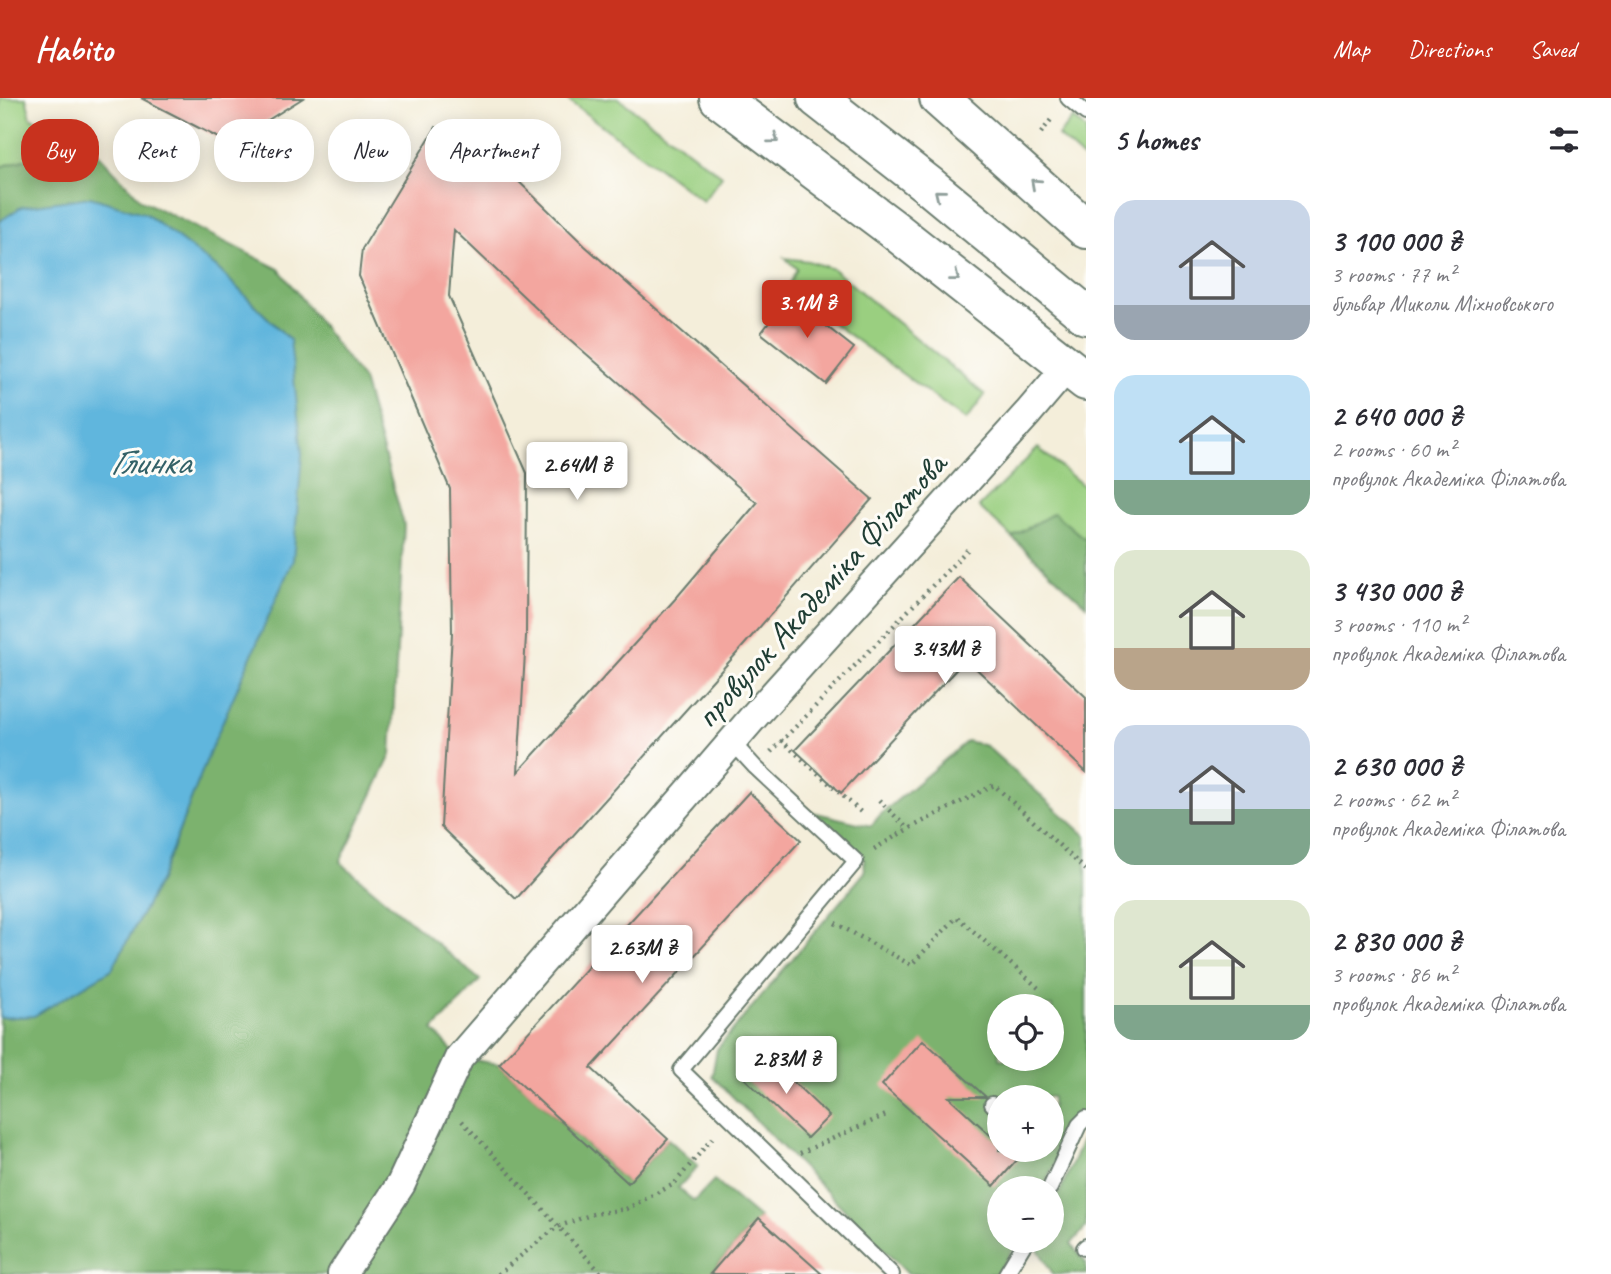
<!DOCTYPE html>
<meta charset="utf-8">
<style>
body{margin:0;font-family:Caveat,sans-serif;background:#f7f7f7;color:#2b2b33;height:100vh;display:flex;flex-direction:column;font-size:26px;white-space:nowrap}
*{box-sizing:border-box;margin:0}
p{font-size:23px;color:#7c7c81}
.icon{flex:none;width:38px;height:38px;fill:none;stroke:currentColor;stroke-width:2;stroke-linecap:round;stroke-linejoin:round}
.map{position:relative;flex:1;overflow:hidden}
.sheet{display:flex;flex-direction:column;background:#fff;width:525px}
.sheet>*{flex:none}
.banner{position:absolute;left:21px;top:21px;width:665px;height:63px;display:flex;gap:14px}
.fabs{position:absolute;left:987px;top:896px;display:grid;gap:14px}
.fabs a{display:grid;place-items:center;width:77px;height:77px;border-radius:50%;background:#fff;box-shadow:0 4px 18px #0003;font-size:35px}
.price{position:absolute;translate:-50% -60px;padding:0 16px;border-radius:7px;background:#fff;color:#222;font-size:23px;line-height:46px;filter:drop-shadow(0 2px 4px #0008)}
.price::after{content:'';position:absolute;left:50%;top:42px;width:21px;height:16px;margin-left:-10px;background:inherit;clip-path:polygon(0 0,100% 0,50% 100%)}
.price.on{background:#c8321e;color:#fff}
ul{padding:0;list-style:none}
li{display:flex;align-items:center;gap:21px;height:175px;padding:0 28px}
li span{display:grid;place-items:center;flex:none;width:196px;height:140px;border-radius:21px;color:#555}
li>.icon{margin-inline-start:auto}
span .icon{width:84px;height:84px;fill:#fffc;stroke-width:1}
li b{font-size:30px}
h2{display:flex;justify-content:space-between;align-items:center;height:84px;padding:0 28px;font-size:30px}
.pill{padding:0 24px;border-radius:28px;background:#fff;box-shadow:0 4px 18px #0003;font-size:24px;line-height:63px}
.pill.on{background:#c8321e;color:#fff}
header{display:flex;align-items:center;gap:42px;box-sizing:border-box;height:98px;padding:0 35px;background:#c8321e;color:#fff}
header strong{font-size:33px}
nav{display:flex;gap:38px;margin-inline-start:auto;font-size:24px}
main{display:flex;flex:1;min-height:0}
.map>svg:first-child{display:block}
</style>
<header>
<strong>Habito</strong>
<nav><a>Map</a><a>Directions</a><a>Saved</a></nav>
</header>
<main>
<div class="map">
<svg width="1086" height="1176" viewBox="0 0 1086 1176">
<rect width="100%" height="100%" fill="#fdfcf7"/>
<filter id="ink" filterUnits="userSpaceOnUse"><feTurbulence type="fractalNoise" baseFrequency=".0143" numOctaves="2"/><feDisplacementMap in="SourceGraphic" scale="14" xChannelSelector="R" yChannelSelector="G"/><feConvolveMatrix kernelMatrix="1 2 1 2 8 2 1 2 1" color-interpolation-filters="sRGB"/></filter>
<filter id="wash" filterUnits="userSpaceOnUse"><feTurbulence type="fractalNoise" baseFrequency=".00686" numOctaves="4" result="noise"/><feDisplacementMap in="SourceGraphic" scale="28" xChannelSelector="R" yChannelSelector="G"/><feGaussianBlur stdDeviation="1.57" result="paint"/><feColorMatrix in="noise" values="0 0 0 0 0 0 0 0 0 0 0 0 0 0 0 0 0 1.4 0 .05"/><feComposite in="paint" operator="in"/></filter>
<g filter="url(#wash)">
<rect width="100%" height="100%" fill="#f4eeda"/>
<!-- green -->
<g fill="#9acf80" stroke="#5c865a" stroke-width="2">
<path d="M0 0H26L31 20 86 43 0 69Z"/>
<path d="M565 0H618L722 78 703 103Z"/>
<path d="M1073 20 1086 32V63L1058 38Z"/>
<path d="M785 160 808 163 833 171 985 297 966 322 786 191 797 171Z"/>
<path d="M1038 350 1086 390V507L979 409Z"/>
</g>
<!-- forest -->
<g fill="#7bb26e" stroke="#4d7851" stroke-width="2" fill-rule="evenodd">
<path d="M86 43 141 102 279 171 363 282 404 427 391 657 340 764 480 882 433 932 459 960 499 966 628 1085 668 1041 698 1068 678 1090 694 1103 714 1082 759 1120 710 1176H0V920L34 918 112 871 160 782 210 653 290 242 217 170 146 116 0 123V69Z"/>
<path d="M1054 415 1086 442V507L1012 439Z"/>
<path d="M967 643 986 648 1086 738V1012L1075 1022 1043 1090H999V1143H1019L996 1176H908L712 978 717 951 865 774 864 761 812 714 871 728 881 716ZM999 908H1052V961H999ZM999 999H1052V1052H999Z"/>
<path d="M1086 1033V1129L1071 1146 1086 1165V1176H1053L1036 1148 1038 1143H1052V1112Z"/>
</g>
<!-- water -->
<path fill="#61b6dd" stroke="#407a88" stroke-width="2" d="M90 99 146 116 217 170 290 242 302 356 293 462 210 653 160 782 112 871 34 918 0 920V123L21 109Z"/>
<g id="blocks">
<!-- building -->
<g fill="#f3a69f" fill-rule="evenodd">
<path d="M141 0H303L230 46Z"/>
<path d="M436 29 507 72 585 148 872 401 737 555 516 801 441 729 452 535 450 391 359 178 362 151ZM454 132 559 232 757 405 677 499 518 674 526 538 527 375 449 198Z"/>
<path d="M789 199 854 250 826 286 761 235Z"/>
<path d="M959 479 1086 599V674L966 561 841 695 795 652Z"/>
<path d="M749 694 801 742 591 970 668 1041 628 1085 499 966Z"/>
<path d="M923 942 986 999H949L999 1045V1052H1007L1018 1061 994 1088 882 987Z"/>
<path d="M764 956 829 1018 807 1040 742 978Z"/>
<path d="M759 1120 822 1176H710Z"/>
</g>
</g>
</g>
<g filter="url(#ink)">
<use href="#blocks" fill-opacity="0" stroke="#6a7b6e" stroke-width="2"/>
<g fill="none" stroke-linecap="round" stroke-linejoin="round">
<!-- lane casing -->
<g stroke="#6a7b6e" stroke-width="18">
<g id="lane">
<path d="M1068 0 1086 15"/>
<path d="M733 645 755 669 856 763 681 972 892 1176"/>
<path d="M992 1006 999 1012"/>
<path d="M1050 1090 1079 1027 1086 1020"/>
<path d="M1084 1150 1086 1148"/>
<path d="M1006 1176 1026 1143"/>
</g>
</g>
<!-- street casing -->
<g stroke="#6a7b6e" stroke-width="32">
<path id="street" d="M342 1176 401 1086 459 960 756 616 1028 315 1068 268"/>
</g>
<!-- primary casing -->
<g stroke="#6a7b6e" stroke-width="42">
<path id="primary" d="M939 0 1086 131"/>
</g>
<!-- highway casing -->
<g stroke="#6a7b6e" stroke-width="42">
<g id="highway">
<path d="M719 0 893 131 1086 283"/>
<path d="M817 0 927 86 1086 217"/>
</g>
</g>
<!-- path -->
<g stroke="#6a7b6e" stroke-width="4.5" stroke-dasharray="2 5" stroke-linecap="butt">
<path d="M1041 35 1053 19"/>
<path d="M781 642 864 717"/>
<path d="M771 654 970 449"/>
<path d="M879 702 908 731"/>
<path d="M874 751 908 731 994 687 1086 772"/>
<path d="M835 825 911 867 957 819 1042 893"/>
<path d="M462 1023 602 1176"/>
<path d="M800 1055 886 1017"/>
<path d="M498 1176 557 1129 593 1116 626 1111 674 1086 715 1037"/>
</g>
<!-- lane -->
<use href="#lane" stroke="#fff" stroke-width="14"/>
<!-- street -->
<use href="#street" stroke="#fff" stroke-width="28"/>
<!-- primary -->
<use href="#primary" stroke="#fff" stroke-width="38"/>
<!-- highway -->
<use href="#highway" stroke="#fff" stroke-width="38"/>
</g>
<!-- one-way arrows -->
<defs><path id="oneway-chevron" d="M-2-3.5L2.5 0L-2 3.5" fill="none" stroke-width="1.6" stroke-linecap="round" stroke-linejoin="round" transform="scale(1.75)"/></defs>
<g stroke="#8f9e9a">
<use href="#oneway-chevron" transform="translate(774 41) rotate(37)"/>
<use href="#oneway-chevron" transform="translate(1035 85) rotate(-138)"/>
<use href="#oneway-chevron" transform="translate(939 96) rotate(-141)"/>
<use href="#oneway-chevron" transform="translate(955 179) rotate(38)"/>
</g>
</g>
<g text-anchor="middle" stroke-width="6" stroke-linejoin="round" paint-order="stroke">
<!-- street labels -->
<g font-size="35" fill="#1f3d34" stroke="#fdfcf7">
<text transform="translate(820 492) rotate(-48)" y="12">провулок Академіка Філатова</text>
</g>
<!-- water labels -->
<g font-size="37" font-style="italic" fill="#336167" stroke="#fdfcf7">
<text x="150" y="376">Глинка</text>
</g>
</g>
</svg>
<div class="fabs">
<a><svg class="icon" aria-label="locate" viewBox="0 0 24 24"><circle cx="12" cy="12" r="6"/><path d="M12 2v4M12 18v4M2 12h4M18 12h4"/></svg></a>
<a>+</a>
<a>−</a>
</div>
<b class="price on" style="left:807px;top:242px">3.1M ₴</b>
<b class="price" style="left:577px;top:404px">2.64M ₴</b>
<b class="price" style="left:945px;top:588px">3.43M ₴</b>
<b class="price" style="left:642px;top:887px">2.63M ₴</b>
<b class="price" style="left:786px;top:998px">2.83M ₴</b>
<div class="banner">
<a class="pill on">Buy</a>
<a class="pill">Rent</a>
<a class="pill">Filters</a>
<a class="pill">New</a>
<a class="pill">Apartment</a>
</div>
</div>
<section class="sheet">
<h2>5 homes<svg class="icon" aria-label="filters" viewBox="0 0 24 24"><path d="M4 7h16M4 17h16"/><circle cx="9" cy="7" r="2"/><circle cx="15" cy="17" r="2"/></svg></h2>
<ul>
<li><span style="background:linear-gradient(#c9d6e8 75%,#9aa5b1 0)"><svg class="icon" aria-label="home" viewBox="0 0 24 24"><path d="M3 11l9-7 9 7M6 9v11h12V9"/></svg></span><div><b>3 100 000 ₴</b><p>3 rooms · 77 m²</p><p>бульвар Миколи Міхновського</p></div></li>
<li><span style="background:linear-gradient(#bfe0f5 75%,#7fa58c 0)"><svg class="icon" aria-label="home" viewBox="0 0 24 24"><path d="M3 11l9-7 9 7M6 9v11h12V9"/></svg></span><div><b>2 640 000 ₴</b><p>2 rooms · 60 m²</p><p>провулок Академіка Філатова</p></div></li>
<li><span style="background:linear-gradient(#dfe7d0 70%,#b9a48a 0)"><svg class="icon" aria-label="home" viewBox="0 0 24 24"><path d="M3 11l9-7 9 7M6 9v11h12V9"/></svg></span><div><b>3 430 000 ₴</b><p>3 rooms · 110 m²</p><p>провулок Академіка Філатова</p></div></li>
<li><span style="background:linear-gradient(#c9d6e8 60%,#7fa58c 0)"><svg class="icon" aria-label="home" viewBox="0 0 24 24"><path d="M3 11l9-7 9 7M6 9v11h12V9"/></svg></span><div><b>2 630 000 ₴</b><p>2 rooms · 62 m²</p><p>провулок Академіка Філатова</p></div></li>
<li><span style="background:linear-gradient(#dfe7d0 75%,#7fa58c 0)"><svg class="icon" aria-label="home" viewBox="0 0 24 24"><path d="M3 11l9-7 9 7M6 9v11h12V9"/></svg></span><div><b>2 830 000 ₴</b><p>3 rooms · 86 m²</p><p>провулок Академіка Філатова</p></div></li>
</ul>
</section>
</main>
